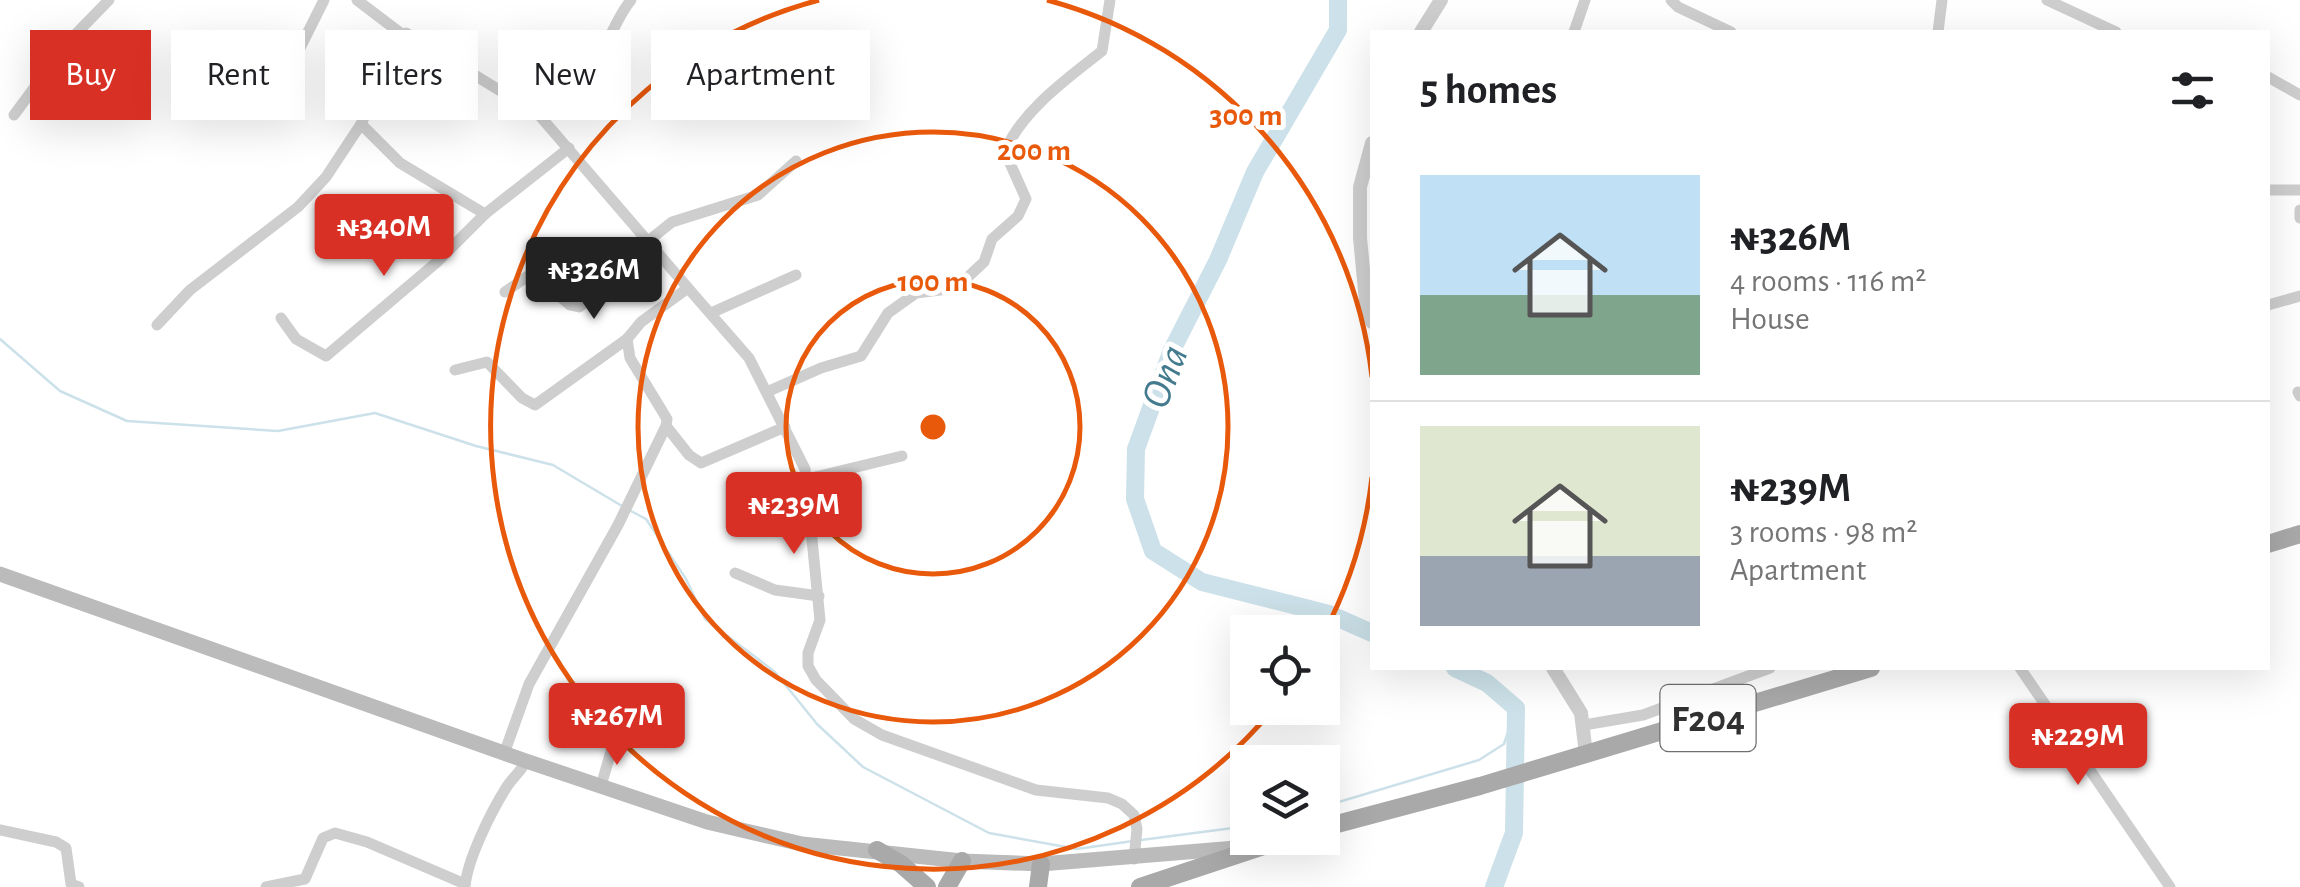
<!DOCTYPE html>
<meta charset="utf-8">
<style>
body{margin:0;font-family:"Alegreya Sans",sans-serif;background:#f2f2f2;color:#202124;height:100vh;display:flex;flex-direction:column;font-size:38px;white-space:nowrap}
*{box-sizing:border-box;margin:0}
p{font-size:32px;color:#757577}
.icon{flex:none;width:55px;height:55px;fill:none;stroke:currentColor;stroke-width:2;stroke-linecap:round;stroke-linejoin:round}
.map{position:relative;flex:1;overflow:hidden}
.sheet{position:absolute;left:1370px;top:30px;width:900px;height:640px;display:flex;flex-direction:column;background:#fff;border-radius:0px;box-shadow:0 10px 40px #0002}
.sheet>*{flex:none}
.top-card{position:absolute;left:30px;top:30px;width:950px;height:90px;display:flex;gap:20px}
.tools{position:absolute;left:1230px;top:615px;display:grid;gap:20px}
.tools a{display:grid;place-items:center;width:110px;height:110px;border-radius:0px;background:#fff;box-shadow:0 10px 40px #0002;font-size:50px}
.price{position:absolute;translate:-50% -85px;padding:0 22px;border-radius:10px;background:#d93025;color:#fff;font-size:32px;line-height:65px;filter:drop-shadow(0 2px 5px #0008)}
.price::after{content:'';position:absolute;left:50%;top:60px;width:30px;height:22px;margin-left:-15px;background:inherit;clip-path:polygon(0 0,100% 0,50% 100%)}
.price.current{background:#222;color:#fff}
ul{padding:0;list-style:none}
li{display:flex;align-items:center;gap:30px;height:250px;padding:0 50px}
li+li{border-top:2px solid #e0e0e0}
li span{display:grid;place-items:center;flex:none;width:280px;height:200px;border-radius:0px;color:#555}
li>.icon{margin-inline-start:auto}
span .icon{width:120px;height:120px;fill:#fffc;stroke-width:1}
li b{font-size:42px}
h2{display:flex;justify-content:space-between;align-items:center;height:120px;padding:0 50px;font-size:42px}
.pill{padding:0 35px;border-radius:0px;background:#fff;box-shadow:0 10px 40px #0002;font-size:35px;line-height:90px}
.pill.current{background:#d93025;color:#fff}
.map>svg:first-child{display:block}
</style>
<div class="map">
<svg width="2300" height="887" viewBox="0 0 2300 887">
<rect width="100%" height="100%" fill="#fff"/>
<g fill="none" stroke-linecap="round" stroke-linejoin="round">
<!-- stream -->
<g stroke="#cce1e9" stroke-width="2.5">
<path d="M0 339 60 391 127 421 278 431 375 413 476 446 553 465 622 506"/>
<path d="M629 510 646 519 686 579 705 619 775 672 817 724 863 767 989 833 1077 849 1133 841"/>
<path d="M1322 807 1479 760 1504 744 1516 708"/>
<path d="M1141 840 1248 826"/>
</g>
<!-- river -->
<g stroke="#cce1e9" stroke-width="18">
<path d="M1338 0V30L1255 172 1218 260 1172 350 1136 449 1135 499 1153 551 1202 582 1329 614 1372 633"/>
<path d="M1455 668 1487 683 1516 708 1514 833 1494 887"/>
</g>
<!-- minor -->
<g stroke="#cecece" stroke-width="11">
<path d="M357 0 403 35 406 33 517 101 533 104"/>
<path d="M631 0C612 23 607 54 585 74 570 87 540 91 533 108L688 288"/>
<path d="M1671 0 1678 7 1731 32"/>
<path d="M2047 0 2116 32"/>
<path d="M1574 32 1585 0"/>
<path d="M1938 32 1942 0"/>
<path d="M2268 77 2300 95"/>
<path d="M282 84 324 0"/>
<path d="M14 115 68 42 109 0"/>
<path d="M361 124 400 163 485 214 569 148"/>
<path d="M2268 190H2300"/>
<path d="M2300 210V218"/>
<path d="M647 242 672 222 758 195 796 161"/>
<path d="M505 292 532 273 570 305 579 307 655 251"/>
<path d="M2268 305 2300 296"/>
<path d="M711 313 796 275"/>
<path d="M281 318 296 339 326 356 437 262 485 214"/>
<path d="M157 325 190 290 298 207 326 177 361 124 403 35"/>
<path d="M455 370 487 362 522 398 535 405 627 339"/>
<path d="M769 391 821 368 861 356 888 313 916 293 956 288 984 262 992 239 1018 216 1026 199 1005 152C1021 111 1068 78 1102 51L1110 0"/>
<path d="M2298 392 2300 396"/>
<path d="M666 426 689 455 701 463 785 427"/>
<path d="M807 479 902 456"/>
<path d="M735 573 775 590 819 596"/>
<path d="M2020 668 2170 887"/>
<path d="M1584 725 1643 715 1770 668"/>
<path d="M504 754 529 684 618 525 666 426 667 419 630 358 627 339 641 322 688 288 749 358 805 469 820 620 808 653V666L816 680 854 719 882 735 1036 790 1108 798 1122 804 1134 815 1137 829 1134 859"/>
<path d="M601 786 616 734 638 702"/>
<path d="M0 830 56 842 66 848 71 884 79 887"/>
<path d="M266 887 305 879 323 838 335 833 367 842 465 884"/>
<path d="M465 887C467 860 491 812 506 788 512 778 521 772 526 761"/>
</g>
<!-- tertiary -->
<g stroke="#cecece" stroke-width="14">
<path d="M1421 32 1441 0"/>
<path d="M1372 143 1360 187V238L1367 311 1372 322"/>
<path d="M1553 668 1581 713 1586 754"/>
</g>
<!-- secondary -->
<path stroke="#bbb" stroke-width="15" d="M0 574 526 761 707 822 802 844 962 861 1041 864 1248 847"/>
<!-- primary -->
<g stroke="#a9a9a9" stroke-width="18">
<path d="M2268 544 2300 534"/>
<path d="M1322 828 1480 786 1871 668"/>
<path d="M877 850 901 864 927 887"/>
<path d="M947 887 962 861"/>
<path d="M1038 887 1041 864"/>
<path d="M1140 887 1288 838"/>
</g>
</g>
<!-- distance rings -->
<g fill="none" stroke="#e8590c" stroke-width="5">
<circle cx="933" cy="427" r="147"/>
<circle cx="933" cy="427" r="295"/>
<path d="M1372 477A442 442 0 0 1 1323 635M1274 708A442 442 0 1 1 819 0M1047 0A442 442 0 0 1 1372 377"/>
</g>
<g text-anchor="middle" stroke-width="10" stroke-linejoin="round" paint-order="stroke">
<!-- shield labels -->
<rect fill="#fff" stroke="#6f6f6f" stroke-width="2.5" x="1660.5" y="685" width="95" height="66" rx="8"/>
<g font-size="38" font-weight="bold" fill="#313131">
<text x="1708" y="731">F204</text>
</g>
<!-- water labels -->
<g font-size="42" font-style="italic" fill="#447b8e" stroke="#fff">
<text transform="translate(1163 376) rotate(-69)" y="15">Ona</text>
</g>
</g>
<circle cx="933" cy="427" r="15" fill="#e8590c" stroke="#fff" stroke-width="5"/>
<g font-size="30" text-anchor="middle" font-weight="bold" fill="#e8590c" stroke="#fff" stroke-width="10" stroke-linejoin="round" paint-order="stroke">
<text x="1246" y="125">300 m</text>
<text x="1034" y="160">200 m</text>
<text x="933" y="291">100 m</text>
</g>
</svg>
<div class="tools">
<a><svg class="icon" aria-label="locate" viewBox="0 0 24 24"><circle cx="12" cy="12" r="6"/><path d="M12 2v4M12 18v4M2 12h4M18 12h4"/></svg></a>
<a><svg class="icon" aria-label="layers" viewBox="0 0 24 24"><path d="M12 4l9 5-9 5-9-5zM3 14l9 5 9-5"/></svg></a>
</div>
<b class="price" style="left:384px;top:279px">₦340M</b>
<b class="price current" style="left:594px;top:322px">₦326M</b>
<b class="price" style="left:794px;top:557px">₦239M</b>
<b class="price" style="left:617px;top:768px">₦267M</b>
<b class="price" style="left:2078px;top:788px">₦229M</b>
<div class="top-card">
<a class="pill current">Buy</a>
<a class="pill">Rent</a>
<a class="pill">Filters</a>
<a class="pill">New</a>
<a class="pill">Apartment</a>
</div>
<section class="sheet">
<h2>5 homes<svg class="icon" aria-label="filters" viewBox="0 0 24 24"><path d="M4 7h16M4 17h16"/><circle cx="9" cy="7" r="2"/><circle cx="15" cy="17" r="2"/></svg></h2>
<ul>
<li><span style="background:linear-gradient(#bfe0f5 60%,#7fa58c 0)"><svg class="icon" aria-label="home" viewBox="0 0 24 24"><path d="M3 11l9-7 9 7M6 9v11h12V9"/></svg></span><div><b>₦326M</b><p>4 rooms · 116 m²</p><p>House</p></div></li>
<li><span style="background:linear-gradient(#dfe7d0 65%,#9aa5b1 0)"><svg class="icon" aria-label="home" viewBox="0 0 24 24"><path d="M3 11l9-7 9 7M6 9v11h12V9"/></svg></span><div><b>₦239M</b><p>3 rooms · 98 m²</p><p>Apartment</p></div></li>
</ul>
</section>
</div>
